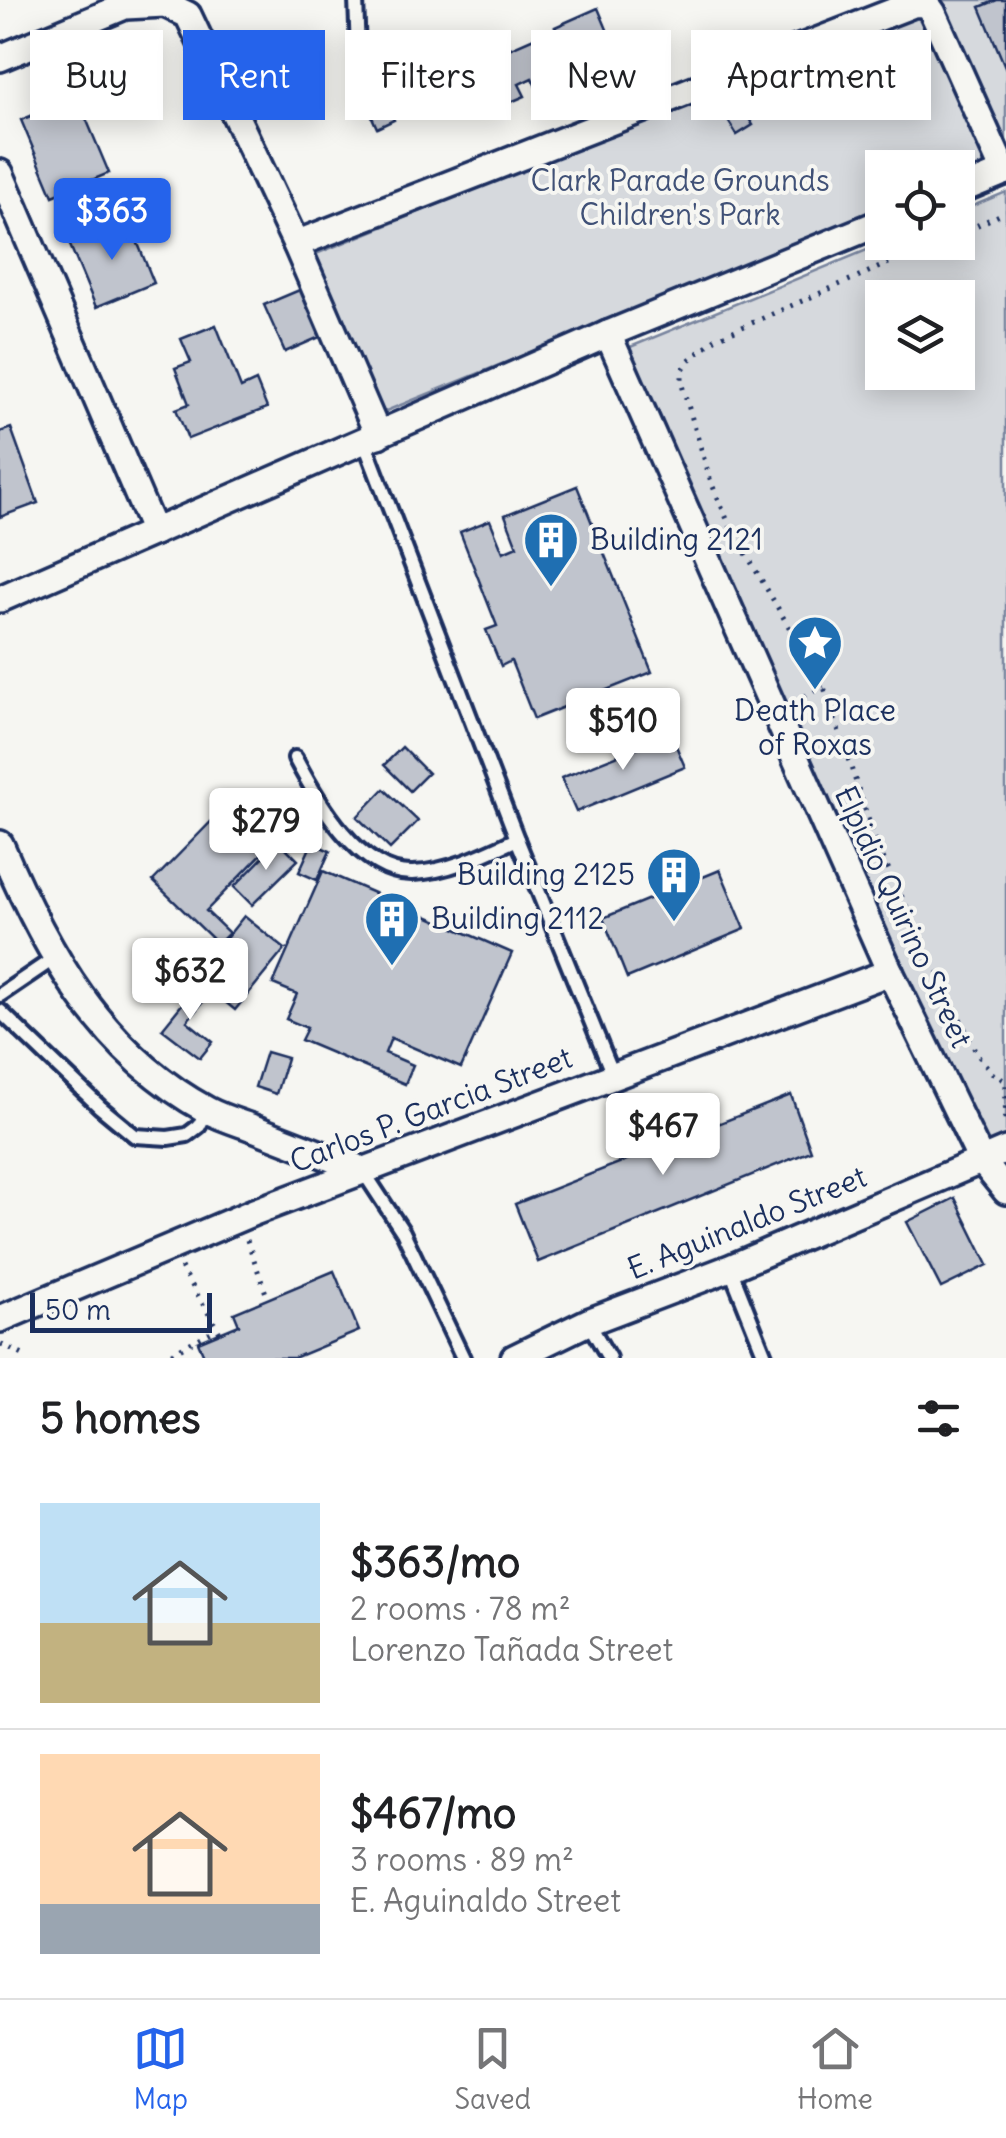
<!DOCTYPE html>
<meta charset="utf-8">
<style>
body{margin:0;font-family:Delius,sans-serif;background:#f2f2f2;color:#202124;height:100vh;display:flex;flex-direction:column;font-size:38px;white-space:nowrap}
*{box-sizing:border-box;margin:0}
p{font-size:32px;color:#757577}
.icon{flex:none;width:55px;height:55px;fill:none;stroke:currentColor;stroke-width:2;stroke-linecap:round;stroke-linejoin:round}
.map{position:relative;height:1358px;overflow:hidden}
.panel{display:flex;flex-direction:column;background:#fff;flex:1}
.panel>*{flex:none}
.top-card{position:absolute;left:30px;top:30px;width:948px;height:90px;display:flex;gap:20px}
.controls{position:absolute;left:865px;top:150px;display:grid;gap:20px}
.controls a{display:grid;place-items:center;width:110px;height:110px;border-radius:0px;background:#fff;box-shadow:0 5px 25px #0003;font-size:50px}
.scale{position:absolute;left:30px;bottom:25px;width:182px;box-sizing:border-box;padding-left:10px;border:5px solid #1b2f5e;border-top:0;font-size:28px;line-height:35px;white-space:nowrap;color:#1b2f5e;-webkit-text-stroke:8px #f6f6f2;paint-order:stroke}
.price{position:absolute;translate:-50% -85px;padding:0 22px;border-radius:10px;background:#fff;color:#222;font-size:32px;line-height:65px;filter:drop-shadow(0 2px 5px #0008)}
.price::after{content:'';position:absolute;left:50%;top:60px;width:30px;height:22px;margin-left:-15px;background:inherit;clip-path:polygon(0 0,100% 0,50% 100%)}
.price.selected{background:#2563eb;color:#fff}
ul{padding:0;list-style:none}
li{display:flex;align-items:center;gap:30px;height:250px;padding:0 40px}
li+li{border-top:2px solid #e0e0e0}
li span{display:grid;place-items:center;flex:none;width:280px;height:200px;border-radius:0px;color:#555}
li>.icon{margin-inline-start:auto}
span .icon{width:120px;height:120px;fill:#fffc;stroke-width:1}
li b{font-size:42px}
h2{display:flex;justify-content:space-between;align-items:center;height:120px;padding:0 40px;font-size:42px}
.tag{padding:0 35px;border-radius:0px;background:#fff;box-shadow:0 5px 25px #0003;font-size:35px;line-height:90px}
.tag.selected{background:#2563eb;color:#fff}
.dock{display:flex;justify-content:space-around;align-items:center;height:140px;border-top:2px solid #e0e0e0;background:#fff;font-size:28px;color:#757577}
.dock a{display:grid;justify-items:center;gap:5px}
.dock .selected{color:#2563eb}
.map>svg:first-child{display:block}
</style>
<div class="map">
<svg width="1006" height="1358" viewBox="0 0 1006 1358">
<rect width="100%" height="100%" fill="#f6f6f2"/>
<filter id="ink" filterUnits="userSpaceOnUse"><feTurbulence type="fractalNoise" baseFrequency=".01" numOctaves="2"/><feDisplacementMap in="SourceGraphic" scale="20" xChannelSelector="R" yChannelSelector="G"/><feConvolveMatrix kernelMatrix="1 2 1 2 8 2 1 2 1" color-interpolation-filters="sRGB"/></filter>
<g filter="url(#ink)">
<!-- green -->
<g fill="#d6d9dd" stroke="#78849e" stroke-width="2.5" fill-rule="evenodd">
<path d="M939 0H1006V159L958 179V168H882V209L381 413 316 254Z"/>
<path d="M1006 192V1139L979 1150 921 1006 790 726 623 350 884 243 958 242V212ZM882 298H958V372H882Z"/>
</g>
<!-- building -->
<g fill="#c0c4cd" stroke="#1b2f5e" stroke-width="2.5">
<path d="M997 0H1006V69L980 7Z"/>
<path d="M598 8 611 39 595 46 600 57 584 64 580 53 568 58 555 27Z"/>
<path d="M534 38 554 84 538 91 532 78 519 84 525 96 499 107 479 62Z"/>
<path d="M445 52 453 69 437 76 430 58Z"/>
<path d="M481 68 492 93 471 102 460 77Z"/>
<path d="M416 84 421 97 402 106 396 92Z"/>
<path d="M77 97 109 173 53 196 21 120Z"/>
<path d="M384 98 394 120 377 128 367 106Z"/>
<path d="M741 106 753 125 737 135 725 116Z"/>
<path d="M128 219 154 283 96 307 69 243Z"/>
<path d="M309 286 329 333 285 352 264 305Z"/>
<path d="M216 325 241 388 256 381 267 408 188 439 176 409 189 404 175 368 191 362 181 339Z"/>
<path d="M11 428 38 503 0 517V432Z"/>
<path d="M577 486 652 672 534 719 511 661 501 666 486 630 497 626 460 532 490 520 503 552 517 546 505 515Z"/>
<path d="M671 734 685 767 576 812 561 778Z"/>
<path d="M402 747 428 773 410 791 384 765Z"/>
<path d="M384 789 418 821 390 849 357 817Z"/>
<path d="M239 793 281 834 206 911 229 933 218 944 153 881Z"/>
<path d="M279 841 298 860 252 905 234 887Z"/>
<path d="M312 843 330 851 317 880 299 872Z"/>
<path d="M720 870 745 929 627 978 603 918Z"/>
<path d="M323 871 512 953 461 1068 391 1038 385 1053 413 1065 405 1084 301 1040 307 1028 286 1019 297 994 273 984Z"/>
<path d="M244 916 285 949 235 1010 195 977Z"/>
<path d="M200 982 212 991 187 1021 213 1042 200 1058 162 1029Z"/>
<path d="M266 1052 287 1058 276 1094 255 1087Z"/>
<path d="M791 1095 811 1151 538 1262 515 1204Z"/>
<path d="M955 1198 988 1265 941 1288 907 1222Z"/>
<path d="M334 1271 359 1331 294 1358H205L198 1342 239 1325 234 1313Z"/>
</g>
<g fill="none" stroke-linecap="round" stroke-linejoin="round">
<!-- lane casing -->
<g stroke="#1b2f5e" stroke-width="20">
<g id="lane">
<path d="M356 0 359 76"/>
<path d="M364 441 517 839 613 1075"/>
<path d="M295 758C316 798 359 875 413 873 449 872 485 854 517 839"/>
<path d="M0 995 53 959"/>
<path d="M0 1011 100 1107 135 1136 168 1138 187 1135 199 1126 207 1110"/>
<path d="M363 1171 403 1232 463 1358"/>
<path d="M730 1268 766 1358"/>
<path d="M588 1322 609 1358"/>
</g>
</g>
<!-- street casing -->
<g stroke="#1b2f5e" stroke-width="32">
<g id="street">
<path d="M0 58 125 6 165 4 188 15 296 244 378 435"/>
<path d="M0 173 154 532"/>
<path d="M958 191 1006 171"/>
<path d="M296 244 913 4 926 3 933 13 1004 172"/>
<path d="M608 334 890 972 981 1160 1006 1191"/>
<path d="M0 599 608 334 882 222"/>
<path d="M0 844C45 950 101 1053 207 1110 222 1118 240 1123 256 1129 292 1143 328 1157 363 1170"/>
<path d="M0 1319 254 1212 890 972"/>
<path d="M514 1358 588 1322 730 1268 1006 1150"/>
</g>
</g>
<!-- path -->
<g stroke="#1b2f5e" stroke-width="5" stroke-dasharray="2.5 8" stroke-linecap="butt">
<path d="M958 234 1006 212"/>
<path d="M937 242 715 339 689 360 682 371V385L711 482 730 526 824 687 877 845 977 1054 994 1075 1006 1081 1005 1125"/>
<path d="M795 701 824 687"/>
<path d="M247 1240 268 1299"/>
<path d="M181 1267 220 1333"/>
<path d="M1 1344 29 1358"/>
<path d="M162 1358 217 1329"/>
</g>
<!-- lane -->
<use href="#lane" stroke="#f6f6f2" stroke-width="12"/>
<!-- street -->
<use href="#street" stroke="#f6f6f2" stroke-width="25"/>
</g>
</g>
<!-- icons -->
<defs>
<g id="building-pin" transform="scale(2.875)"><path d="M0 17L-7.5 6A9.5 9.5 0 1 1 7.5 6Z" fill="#1f6fb2" stroke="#f6f6f2"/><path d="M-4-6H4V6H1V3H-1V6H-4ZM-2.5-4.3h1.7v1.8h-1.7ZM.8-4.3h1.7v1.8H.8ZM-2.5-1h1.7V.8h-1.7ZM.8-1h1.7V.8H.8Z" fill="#fff"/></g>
<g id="sight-pin" transform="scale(2.875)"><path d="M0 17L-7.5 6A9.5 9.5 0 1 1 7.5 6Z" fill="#1f6fb2" stroke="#f6f6f2"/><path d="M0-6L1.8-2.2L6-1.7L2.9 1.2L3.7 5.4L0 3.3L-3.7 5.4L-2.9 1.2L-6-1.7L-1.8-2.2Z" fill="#fff"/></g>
</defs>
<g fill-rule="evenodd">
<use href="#building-pin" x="551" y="540"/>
<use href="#sight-pin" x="815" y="643"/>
<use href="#building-pin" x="674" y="875"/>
<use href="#building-pin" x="392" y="919"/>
</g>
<g text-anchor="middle" stroke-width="8" stroke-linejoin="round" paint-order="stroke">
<!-- park labels -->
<g font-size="30" fill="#405177" stroke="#f6f6f2">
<text x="680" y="191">Clark Parade Grounds<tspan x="680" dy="34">Children's Park</tspan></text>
</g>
<!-- poi labels -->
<g font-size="30" fill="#1b2f5e" stroke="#f6f6f2" text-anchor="start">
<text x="590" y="550">Building 2121</text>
<text x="815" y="721" text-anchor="middle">Death Place<tspan x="815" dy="34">of Roxas</tspan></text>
<text x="635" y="885" text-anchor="end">Building 2125</text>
<text x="431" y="929">Building 2112</text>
</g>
<!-- street labels -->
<g font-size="30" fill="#1b2f5e" stroke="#f6f6f2">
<text transform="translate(903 917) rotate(65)" y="10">Elpidio Quirino Street</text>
<text transform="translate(431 1110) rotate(-21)" y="10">Carlos P. Garcia Street</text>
<text transform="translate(747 1223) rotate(-22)" y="10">E. Aguinaldo Street</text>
</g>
</g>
</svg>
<div class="controls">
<a><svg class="icon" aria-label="locate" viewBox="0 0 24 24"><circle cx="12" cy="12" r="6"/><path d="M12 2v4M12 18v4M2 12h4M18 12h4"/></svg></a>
<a><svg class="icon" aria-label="layers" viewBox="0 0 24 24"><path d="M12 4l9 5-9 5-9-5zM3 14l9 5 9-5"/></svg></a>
</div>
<div class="scale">50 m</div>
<b class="price selected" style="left:112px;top:263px">$363</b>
<b class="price" style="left:623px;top:773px">$510</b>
<b class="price" style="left:266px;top:873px">$279</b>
<b class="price" style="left:190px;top:1023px">$632</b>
<b class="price" style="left:663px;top:1178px">$467</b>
<div class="top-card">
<a class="tag">Buy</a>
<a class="tag selected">Rent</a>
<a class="tag">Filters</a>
<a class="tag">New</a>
<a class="tag">Apartment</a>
</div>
</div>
<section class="panel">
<h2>5 homes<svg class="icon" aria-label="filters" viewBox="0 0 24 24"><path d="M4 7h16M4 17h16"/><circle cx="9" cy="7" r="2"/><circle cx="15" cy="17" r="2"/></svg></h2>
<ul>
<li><span style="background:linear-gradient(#bfe0f5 60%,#c2b280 0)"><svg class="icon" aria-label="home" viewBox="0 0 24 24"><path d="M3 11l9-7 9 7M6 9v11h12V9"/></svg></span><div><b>$363/mo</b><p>2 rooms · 78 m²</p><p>Lorenzo Tañada Street</p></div></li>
<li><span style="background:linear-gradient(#ffd9b3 75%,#9aa5b1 0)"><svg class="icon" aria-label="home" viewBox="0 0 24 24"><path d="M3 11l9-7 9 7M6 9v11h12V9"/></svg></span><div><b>$467/mo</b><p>3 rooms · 89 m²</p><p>E. Aguinaldo Street</p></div></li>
</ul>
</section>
<nav class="dock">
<a class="selected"><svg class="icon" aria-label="map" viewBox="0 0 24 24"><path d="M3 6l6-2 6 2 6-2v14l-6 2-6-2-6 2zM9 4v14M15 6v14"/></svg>Map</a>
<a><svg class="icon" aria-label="saved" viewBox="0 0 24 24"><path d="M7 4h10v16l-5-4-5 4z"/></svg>Saved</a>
<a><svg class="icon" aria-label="home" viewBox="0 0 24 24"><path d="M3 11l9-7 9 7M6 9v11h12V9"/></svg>Home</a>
</nav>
